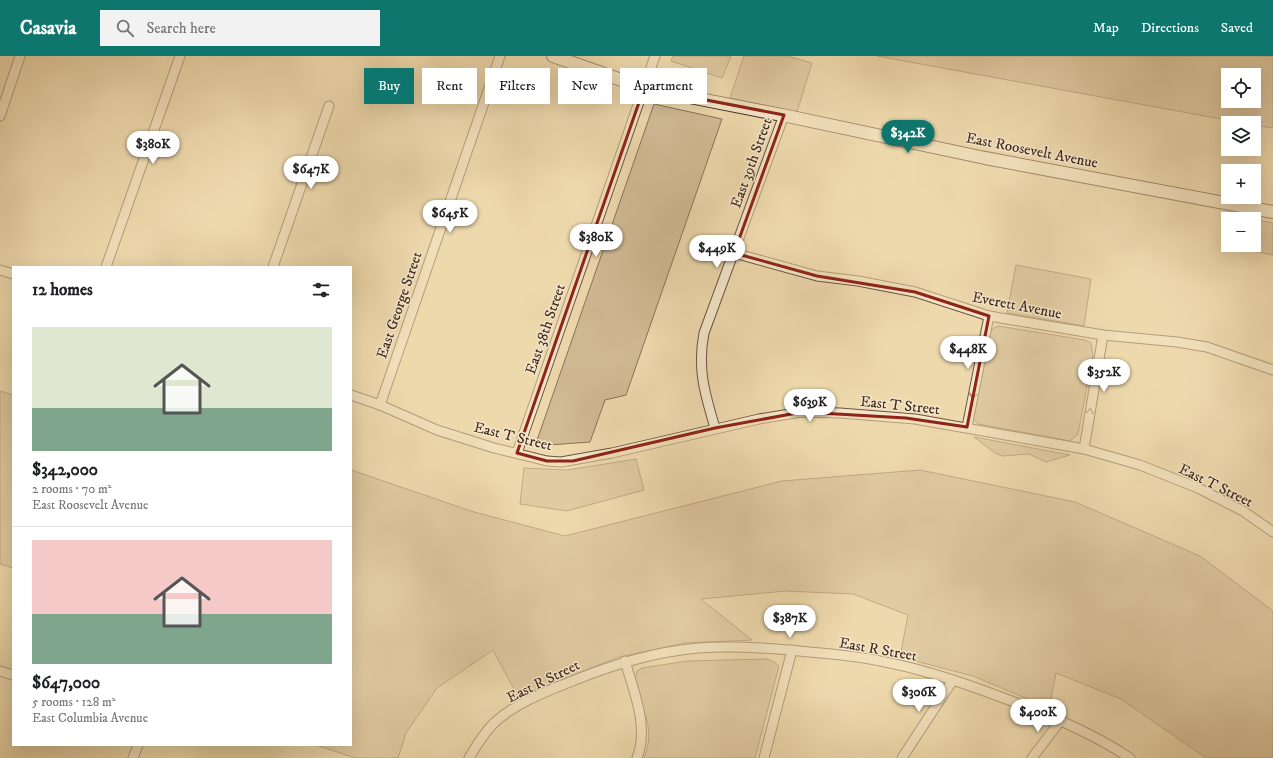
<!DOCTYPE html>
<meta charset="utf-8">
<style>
body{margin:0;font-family:"IM FELL DW Pica",serif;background:#f2f2f2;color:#202124;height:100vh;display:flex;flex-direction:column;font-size:15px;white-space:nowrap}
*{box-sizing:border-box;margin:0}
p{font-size:13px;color:#757577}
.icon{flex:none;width:22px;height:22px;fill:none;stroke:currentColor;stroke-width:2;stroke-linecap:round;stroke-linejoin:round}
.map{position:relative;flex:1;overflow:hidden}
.details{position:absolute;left:12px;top:210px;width:340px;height:480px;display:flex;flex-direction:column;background:#fff;border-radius:0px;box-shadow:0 4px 16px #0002}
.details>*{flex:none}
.top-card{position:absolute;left:364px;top:12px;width:380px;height:36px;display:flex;gap:8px}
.tools{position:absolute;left:1221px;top:12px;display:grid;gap:8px}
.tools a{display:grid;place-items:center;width:40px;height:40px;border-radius:0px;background:#fff;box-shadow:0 4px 16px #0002;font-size:20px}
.price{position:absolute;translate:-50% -34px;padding:0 9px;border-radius:14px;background:#fff;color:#222;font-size:13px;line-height:26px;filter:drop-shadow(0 1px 2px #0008)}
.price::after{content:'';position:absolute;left:50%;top:24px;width:12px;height:9px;margin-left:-6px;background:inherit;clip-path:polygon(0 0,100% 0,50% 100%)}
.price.current{background:#0f766e;color:#fff}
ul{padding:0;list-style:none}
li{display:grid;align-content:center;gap:8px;height:212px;padding:0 20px}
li+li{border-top:1px solid #e0e0e0}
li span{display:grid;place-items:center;height:124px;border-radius:0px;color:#555}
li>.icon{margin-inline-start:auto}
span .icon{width:72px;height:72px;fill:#fffc;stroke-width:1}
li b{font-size:17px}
h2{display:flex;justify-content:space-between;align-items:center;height:48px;padding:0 20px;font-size:17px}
.tag{padding:0 14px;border-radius:0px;background:#fff;box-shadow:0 4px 16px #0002;font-size:14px;line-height:36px}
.tag.current{background:#0f766e;color:#fff}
header{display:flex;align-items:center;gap:24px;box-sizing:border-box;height:56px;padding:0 20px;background:#0f766e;color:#fff}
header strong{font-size:19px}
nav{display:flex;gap:22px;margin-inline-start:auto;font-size:14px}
.search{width:280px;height:36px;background:#f2f2f2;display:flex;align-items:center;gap:10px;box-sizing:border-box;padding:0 14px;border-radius:0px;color:#757577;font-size:15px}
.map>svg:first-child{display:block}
</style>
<header>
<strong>Casavia</strong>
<div class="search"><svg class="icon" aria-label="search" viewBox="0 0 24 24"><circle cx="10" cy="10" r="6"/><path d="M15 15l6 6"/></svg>Search here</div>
<nav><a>Map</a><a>Directions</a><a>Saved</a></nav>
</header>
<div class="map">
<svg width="1273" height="702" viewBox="0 0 1273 702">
<rect width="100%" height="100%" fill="#eed9ad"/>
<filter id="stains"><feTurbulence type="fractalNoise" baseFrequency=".005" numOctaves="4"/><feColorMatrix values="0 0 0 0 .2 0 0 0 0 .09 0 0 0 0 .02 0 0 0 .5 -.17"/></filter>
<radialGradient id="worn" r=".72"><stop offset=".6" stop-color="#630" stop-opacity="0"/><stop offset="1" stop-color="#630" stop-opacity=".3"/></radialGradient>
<!-- green -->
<g fill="#d1bb95" stroke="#897259" fill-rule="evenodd">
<path d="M673 0H731L722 22 671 5Z"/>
<path d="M744 0H787L812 7 797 56 730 42Z"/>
<path d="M877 0H1273V72L1254 69V67H1243ZM1228 19H1254V45H1228Z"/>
<path d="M654 48 722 63 626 339 605 344 590 386 535 390Z"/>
<path d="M1244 161 1273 167V199L1238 192 1239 189H1254V163H1243Z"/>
<path d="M1016 209 1091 223 1084 270 1007 257Z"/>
<path d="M998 270 1085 284 1091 287 1093 299 1078 378 1070 385 978 368 974 364 973 358 990 277 992 273Z"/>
<path d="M0 335 13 339V512L0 508Z"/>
<path d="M974 381 1070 399 1046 406 1029 398 1003 400 995 397Z"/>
<path d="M636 403 644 434 567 455 520 448 524 412 567 414Z"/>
<path d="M351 414 474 456 565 480 782 425 920 414 1075 446 1200 500 1273 555V702H1206L1121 643 1056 617 1049 652 973 620 900 601 908 559 853 538 786 535 701 543 752 584 685 587 619 601 518 641 493 594 437 632 406 677 398 702H355L316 689H351Z"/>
<path d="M767 603 774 606 779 610 755 702H644C648 692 650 681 648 670 646 652 631 634 637 615L642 612 687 605Z"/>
</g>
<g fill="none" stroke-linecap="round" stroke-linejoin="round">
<!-- street casing -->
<g stroke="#6c5441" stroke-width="11">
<g id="street">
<path d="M0 60 20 0"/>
<path d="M734 197 817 220 858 225 915 236 989 260 1103 279 1177 286 1207 291 1273 314"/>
<path d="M106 211 180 0"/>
<path d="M273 211 329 50"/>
<path d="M0 214 13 218"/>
<path d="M351 339 380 349 437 374 494 392 547 405 561 406 612 397 759 363 802 356 840 357 915 363 1084 393 1140 409 1198 432 1243 455 1273 476"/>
<path d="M380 349 500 0"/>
<path d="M967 371 989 260"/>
<path d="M715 372C705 338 697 313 704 277L784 59"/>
<path d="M1084 393 1103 279"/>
<path d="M517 397 655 0"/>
<path d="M625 605C634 637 649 670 637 702"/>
<path d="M0 615 13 619"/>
<path d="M133 702 138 689"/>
<path d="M469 702C476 690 484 677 494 667 514 648 545 636 570 626 611 609 653 596 698 592 735 589 772 592 809 596 833 598 857 600 880 605 918 612 955 624 990 637 1039 655 1086 673 1130 702"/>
<path d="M764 702 792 594"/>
<path d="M902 702 953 624"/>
<path d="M1032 702 1061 664"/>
</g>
</g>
<!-- secondary casing -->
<g stroke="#41281d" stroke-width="14">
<path id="secondary" d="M553 0 644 32 792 61 985 102 1273 156"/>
</g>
<!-- street -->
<use href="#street" stroke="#f4e6ca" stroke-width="9"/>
<!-- secondary -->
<use href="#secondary" stroke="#f4e6ca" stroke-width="12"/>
</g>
<!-- one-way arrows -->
<defs><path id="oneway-chevron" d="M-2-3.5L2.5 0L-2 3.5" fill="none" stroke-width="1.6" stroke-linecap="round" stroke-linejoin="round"/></defs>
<g stroke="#9a8774">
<use href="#oneway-chevron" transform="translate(973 340) rotate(101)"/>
<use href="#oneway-chevron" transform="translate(1090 355) rotate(-81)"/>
</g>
<!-- marked area -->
<path d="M0 0H1273V702H0ZM644 32 784 59 734 197 817 220 915 236 989 260 967 371 906 362 802 356 715 372 573 405H547L517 397Z" fill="#eed9ad" fill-opacity=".55" fill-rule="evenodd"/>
<path fill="none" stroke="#8f2418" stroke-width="3" stroke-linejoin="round" d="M644 32 784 59 734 197 817 220 915 236 989 260 967 371 906 362 802 356 715 372 573 405H547L517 397Z"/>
<g text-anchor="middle" stroke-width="3" stroke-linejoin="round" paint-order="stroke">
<!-- street labels -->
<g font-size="15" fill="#41281d" stroke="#f4e6ca">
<text transform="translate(1032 94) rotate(11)" y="5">East Roosevelt Avenue</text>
<text transform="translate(751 107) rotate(-70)" y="5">East 39th Street</text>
<text transform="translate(399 249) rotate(-71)" y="5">East George Street</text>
<text transform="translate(1017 249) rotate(11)" y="5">Everett Avenue</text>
<text transform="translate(545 273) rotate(-71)" y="5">East 38th Street</text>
<text transform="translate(900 349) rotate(6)" y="5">East T Street</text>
<text transform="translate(513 380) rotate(14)" y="5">East T Street</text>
<text transform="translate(1216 429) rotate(26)" y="5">East T Street</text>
<text transform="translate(878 593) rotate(10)" y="5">East R Street</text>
<text transform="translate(543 625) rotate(-26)" y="5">East R Street</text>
</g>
</g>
<rect width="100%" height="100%" filter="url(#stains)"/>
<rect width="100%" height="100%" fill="url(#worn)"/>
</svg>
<div class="tools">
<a><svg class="icon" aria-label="locate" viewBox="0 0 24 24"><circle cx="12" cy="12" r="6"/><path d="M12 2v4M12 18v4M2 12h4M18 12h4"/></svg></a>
<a><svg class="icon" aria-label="layers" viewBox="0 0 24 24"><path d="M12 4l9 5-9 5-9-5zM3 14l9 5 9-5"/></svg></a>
<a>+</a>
<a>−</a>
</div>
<b class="price current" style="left:908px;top:98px">$342K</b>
<b class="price" style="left:153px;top:109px">$380K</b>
<b class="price" style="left:311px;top:134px">$647K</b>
<b class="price" style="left:450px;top:178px">$645K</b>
<b class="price" style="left:596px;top:202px">$380K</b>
<b class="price" style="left:717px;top:213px">$449K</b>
<b class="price" style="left:968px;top:314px">$448K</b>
<b class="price" style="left:1104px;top:337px">$352K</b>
<b class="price" style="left:810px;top:367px">$639K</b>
<b class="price" style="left:790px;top:583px">$387K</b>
<b class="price" style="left:919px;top:657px">$306K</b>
<b class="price" style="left:1038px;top:677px">$400K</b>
<div class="top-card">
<a class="tag current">Buy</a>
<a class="tag">Rent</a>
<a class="tag">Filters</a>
<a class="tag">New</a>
<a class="tag">Apartment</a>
</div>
<section class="details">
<h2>12 homes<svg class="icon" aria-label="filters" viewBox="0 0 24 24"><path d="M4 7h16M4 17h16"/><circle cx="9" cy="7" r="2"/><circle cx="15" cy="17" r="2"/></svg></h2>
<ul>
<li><span style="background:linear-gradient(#dfe7d0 65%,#7fa58c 0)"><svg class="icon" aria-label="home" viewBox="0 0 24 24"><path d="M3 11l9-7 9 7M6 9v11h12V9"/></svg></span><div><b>$342,000</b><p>2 rooms · 70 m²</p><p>East Roosevelt Avenue</p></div></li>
<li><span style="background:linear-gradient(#f6c9c9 60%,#7fa58c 0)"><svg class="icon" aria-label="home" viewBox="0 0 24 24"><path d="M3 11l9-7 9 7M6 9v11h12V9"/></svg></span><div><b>$647,000</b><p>5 rooms · 128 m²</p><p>East Columbia Avenue</p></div></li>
</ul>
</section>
</div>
